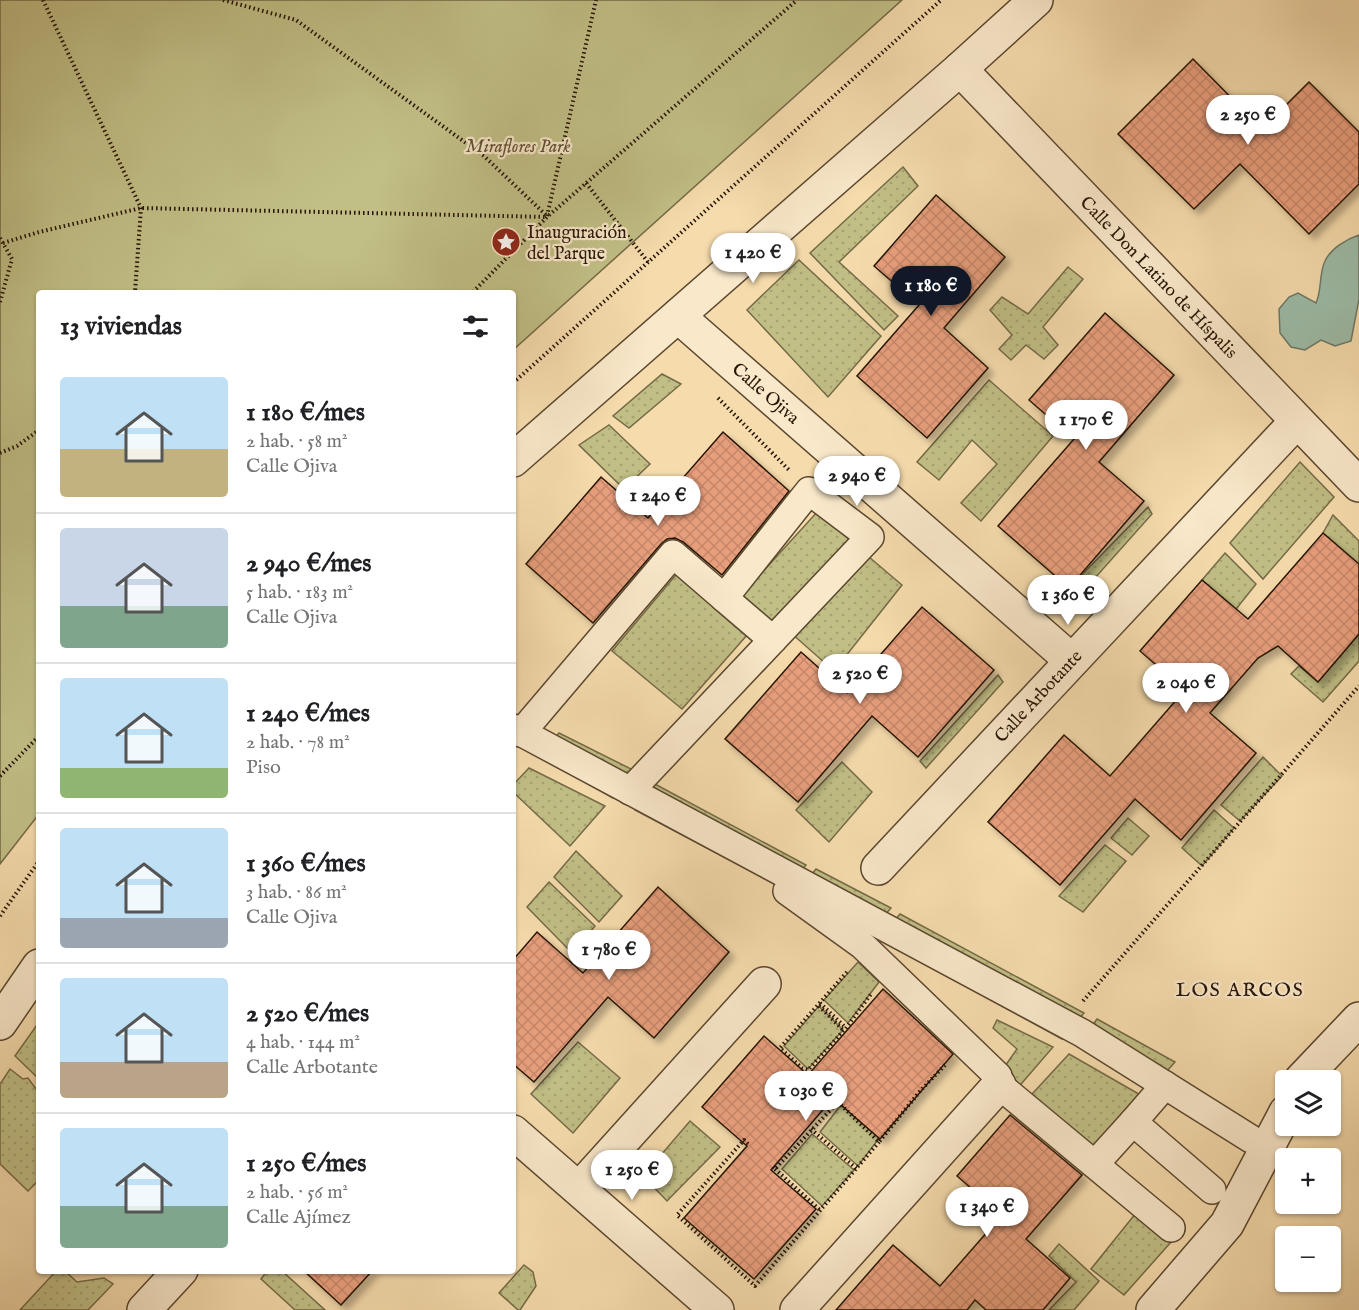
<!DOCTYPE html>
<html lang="es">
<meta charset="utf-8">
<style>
body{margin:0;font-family:"IM FELL English",serif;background:#f6f6f6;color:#202124;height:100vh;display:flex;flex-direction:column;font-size:22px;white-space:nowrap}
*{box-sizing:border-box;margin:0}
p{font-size:20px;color:#757577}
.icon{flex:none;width:33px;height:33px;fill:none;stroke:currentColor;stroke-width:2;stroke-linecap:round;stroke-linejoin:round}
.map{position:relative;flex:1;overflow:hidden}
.sheet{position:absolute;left:36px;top:290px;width:480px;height:984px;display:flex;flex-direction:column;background:#fff;border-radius:6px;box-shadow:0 2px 4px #0004}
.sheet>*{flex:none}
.tools{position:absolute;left:1275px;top:1070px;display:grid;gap:12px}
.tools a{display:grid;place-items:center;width:66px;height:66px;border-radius:6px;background:#fff;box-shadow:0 2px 4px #0004;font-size:30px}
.price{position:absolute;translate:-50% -51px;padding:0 14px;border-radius:21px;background:#fff;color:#222;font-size:20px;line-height:39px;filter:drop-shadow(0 2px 3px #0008)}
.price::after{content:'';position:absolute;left:50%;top:36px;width:18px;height:14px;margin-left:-9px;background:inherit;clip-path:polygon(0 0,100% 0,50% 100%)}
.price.active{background:#111827;color:#fff}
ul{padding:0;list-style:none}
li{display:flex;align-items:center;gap:18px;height:150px;padding:0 24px}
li+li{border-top:2px solid #e0e0e0}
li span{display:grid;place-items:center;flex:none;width:168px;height:120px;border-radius:6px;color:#555}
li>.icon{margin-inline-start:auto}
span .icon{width:72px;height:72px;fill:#fffc;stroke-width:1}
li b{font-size:26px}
h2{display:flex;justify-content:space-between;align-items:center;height:72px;padding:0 24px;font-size:26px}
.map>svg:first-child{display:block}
</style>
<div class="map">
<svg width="1359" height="1310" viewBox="0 0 1359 1310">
<defs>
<pattern id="garden-dots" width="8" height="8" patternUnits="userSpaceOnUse" patternTransform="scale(1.5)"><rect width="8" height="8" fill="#c1bf86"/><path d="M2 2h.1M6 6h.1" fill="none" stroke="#a6a372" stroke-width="1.8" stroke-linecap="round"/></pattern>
<pattern id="building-cross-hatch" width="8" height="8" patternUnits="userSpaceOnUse" patternTransform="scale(1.5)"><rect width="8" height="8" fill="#e79e7c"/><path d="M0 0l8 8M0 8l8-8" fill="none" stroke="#c6876a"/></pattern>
<filter id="shadow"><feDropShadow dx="5.5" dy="5.5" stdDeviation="3" flood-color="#0004"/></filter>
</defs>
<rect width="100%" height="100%" fill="#f6dcad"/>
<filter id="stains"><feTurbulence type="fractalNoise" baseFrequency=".00333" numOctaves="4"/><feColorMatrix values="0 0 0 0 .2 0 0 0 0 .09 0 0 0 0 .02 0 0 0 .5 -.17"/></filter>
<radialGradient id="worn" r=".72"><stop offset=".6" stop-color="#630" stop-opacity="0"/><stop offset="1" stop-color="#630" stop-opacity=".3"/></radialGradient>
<!-- park -->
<path fill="#c1bf86" stroke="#746a46" stroke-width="1.5" d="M0 0H902L513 350V292H39V814L0 864Z"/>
<!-- garden -->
<g fill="url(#garden-dots)" stroke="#746a46" stroke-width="1.5">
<path d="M903 167 918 186 839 262 898 316 884 330 810 253Z"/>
<path d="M799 260 881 336 828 397 747 310Z"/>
<path d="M1068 267 1083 279 1043 327 1058 345 1044 359 1026 345 1011 360 999 349 1012 335 990 310 1002 297 1028 314Z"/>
<path d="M662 374 681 384 629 428 613 416Z"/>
<path d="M989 380 1053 436 981 521 961 503 997 464 972 440 939 480 917 462Z"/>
<path d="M609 425 650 464 624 489 579 445Z"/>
<path d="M1300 462 1334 497 1263 579 1230 543Z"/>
<path d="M1148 507 1152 514 1078 597 1069 588Z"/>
<path d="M818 511 853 543 778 630 739 598Z"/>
<path d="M1333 515 1359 541V565L1323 533Z"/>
<path d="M862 551 902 585 834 671 791 633Z"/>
<path d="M1225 553 1256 584 1229 618 1227 602 1202 580Z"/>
<path d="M685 564 755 626 682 709 612 651Z"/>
<path d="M1359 634V661L1323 702 1291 674 1299 666 1318 682Z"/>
<path d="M998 675 1003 682 926 768 920 761Z"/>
<path d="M559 733 635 771 613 798 539 756Z"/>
<path d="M1263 757 1282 776 1240 821 1221 805Z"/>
<path d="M842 762 872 792 829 842 796 810Z"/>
<path d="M529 768 605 806 570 846 513 792V785Z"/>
<path d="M653 783 806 865 786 890 635 810Z"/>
<path d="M1214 810 1234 828 1202 866 1182 848Z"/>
<path d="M1128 818 1149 836 1132 855 1111 838Z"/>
<path d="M1105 845 1126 861 1083 912 1059 896Z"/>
<path d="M576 851 622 896 599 922 554 877Z"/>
<path d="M816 869 891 908 867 935 796 894Z"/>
<path d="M549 882 595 926 572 953 527 907Z"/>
<path d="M900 914 1084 1013 1062 1039 879 939Z"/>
<path d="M858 962 879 982 848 1023 824 1000Z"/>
<path d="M819 1006 843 1030 808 1069 784 1046Z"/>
<path d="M1097 1019 1175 1062 1154 1086 1092 1026Z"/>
<path d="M997 1020 1053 1047 1016 1090 998 1076 1017 1049 993 1028Z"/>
<path d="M39 1022V1079L15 1056Z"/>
<path d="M578 1042 620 1078 573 1133 531 1094Z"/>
<path d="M1069 1054 1144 1097 1090 1161 1022 1105Z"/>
<path d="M10 1069 23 1079 28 1078 39 1093V1180L28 1191 0 1164V1084Z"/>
<path d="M844 1101 880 1137 858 1166 820 1132Z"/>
<path d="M690 1121 720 1147 667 1201 643 1176Z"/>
<path d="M812 1134 854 1170 822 1206 782 1169Z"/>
<path d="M1144 1203 1179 1233 1124 1295 1091 1269Z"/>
<path d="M1059 1244 1099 1281 1074 1310H1049L1076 1282 1049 1256Z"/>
<path d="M524 1265 533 1272 536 1286 520 1310H518L499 1293Z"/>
<path d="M268 1270 282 1271 325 1310H295L261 1279Z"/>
<path d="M56 1271H65L77 1282 104 1278 113 1284 88 1310H20Z"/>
</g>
<!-- water -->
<path fill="#9dbca8" stroke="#6e7967" stroke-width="1.5" d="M1359 235V299L1351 341 1335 346 1321 340 1305 350 1291 347 1280 333 1279 309 1289 297 1298 293 1316 303C1322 290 1319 273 1325 261 1331 248 1347 239 1359 235Z"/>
<!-- building -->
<g fill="url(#building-cross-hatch)" stroke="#271506" stroke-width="1.5" filter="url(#shadow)">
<path d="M1193 59 1262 129 1309 82 1359 132V184L1309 234 1240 164 1194 209 1118 134Z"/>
<path d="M936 195 1005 257 944 328 988 368 927 438 857 376 919 305 874 266Z"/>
<path d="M1105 313 1174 375 1099 462 1144 501 1069 588 998 526 1074 439 1029 400Z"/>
<path d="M723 432 789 491 722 575 683 542 675 538 667 539 661 544 593 623 526 564 601 477 648 518Z"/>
<path d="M1323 533 1359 564V634L1318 682 1278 646 1258 658 1210 713 1256 753 1181 840 1135 799 1060 885 988 822 1064 735 1110 776 1185 690 1140 651 1202 580 1248 619Z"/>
<path d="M922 607 994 670 918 757 872 716 798 802 725 739 801 652 847 693Z"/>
<path d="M658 887 729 952 654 1038 608 997 534 1082 513 1064V960L537 932 583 973Z"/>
<path d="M883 989 953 1054 880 1139 833 1098 771 1170 816 1209 754 1279 684 1218 747 1146 702 1107 764 1036 808 1075Z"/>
<path d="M1010 1115 1082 1175 1026 1239 1070 1278 1043 1310H986L975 1300 967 1310H836L893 1245 940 1286 1002 1215 957 1176Z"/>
<path d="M303 1270H373L341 1305Z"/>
</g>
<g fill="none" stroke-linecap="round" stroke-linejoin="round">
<!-- pedestrian casing -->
<g stroke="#5b4730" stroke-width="30">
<g id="pedestrian">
<path d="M513 728 1082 1033 1251 1139"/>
<path d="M521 733 673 554 724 598"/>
<path d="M630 791 870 537 809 491 724 598 773 640"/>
<path d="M787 891 862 945 998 1076"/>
<path d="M999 1085 1171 1228"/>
<path d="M1165 1085 1133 1122 1212 1190"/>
<path d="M1104 1154 1133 1122"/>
</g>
</g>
<!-- minor casing -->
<g stroke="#5b4730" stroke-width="36">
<g id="minor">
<path d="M960 69 1359 485"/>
<path d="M678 316 1071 660"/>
<path d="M513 460 960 69 1036 0"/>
<path d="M878 868 1297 421"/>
<path d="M0 1023 39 966"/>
<path d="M1301 1080 1359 1019"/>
<path d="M513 1132 717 1310"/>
<path d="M579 1189 764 984"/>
<path d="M144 1310 181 1270"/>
<path d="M797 1310 999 1085"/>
<path d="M1153 1310 1227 1224 1286 1112"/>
</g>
</g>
<!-- path -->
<g stroke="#271506" stroke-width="4" stroke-dasharray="1.5 3" stroke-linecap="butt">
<path d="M43 0 141 208 135 292"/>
<path d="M223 0 296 20 484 156 547 216"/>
<path d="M586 183 648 262"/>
<path d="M547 216 596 0"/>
<path d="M0 238 12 259 0 302"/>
<path d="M3 243 39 232 141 208 547 217"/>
<path d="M473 292 547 217 797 0"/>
<path d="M513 383 941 0"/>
<path d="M718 398 789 470"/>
<path d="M0 453 17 446 39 430"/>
<path d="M0 776 39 736"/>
<path d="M0 916 39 861"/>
<path d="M847 972 780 1048 802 1068 808 1070 846 1028 871 994"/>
<path d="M1083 1001 1359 686"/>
<path d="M820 1003 846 1028"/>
<path d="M819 1006 843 1030"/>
<path d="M811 1129 857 1169"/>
<path d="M748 1144 744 1140 677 1215 755 1286 879 1142"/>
<path d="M773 1167 775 1169 838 1102 879 1142 921 1090 945 1065"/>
<path d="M775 1169 821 1211"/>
</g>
<!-- pedestrian -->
<use href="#pedestrian" stroke="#f9e8ca" stroke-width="27"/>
<!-- minor -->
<use href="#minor" stroke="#f9e8ca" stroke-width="33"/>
</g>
<!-- icons -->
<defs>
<g id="sight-disc" transform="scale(1.5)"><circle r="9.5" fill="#8f2418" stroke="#f9e8ca"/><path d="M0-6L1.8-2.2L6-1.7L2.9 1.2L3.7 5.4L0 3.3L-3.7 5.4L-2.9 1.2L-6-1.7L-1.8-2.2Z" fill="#fff"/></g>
</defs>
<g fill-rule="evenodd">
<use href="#sight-disc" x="506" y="242"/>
</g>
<g text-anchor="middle" stroke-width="4.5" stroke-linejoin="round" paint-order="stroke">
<!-- park labels -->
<g font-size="18" font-style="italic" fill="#5d5033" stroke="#f9e8ca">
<text x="518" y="152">Miraflores Park</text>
</g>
<!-- poi labels -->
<g font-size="18" fill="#271506" stroke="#f9e8ca" text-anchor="start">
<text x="527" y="238">Inauguración<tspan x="527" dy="21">del Parque</tspan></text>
</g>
<!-- street labels -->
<g font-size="18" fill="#271506" stroke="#f9e8ca">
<text transform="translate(1159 277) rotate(46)" y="6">Calle Don Latino de Híspalis</text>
<text transform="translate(766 393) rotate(41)" y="6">Calle Ojiva</text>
<text transform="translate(1038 696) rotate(-47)" y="6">Calle Arbotante</text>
</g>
<!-- neighbourhood labels -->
<g font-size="20" letter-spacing="1.5" fill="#271506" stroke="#f9e8ca">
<text x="1240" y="996">LOS ARCOS</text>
</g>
</g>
<rect width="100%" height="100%" filter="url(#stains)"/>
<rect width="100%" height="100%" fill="url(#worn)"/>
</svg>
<div class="tools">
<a><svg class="icon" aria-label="layers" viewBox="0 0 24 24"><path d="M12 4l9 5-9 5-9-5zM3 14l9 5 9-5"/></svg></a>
<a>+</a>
<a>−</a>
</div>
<b class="price" style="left:1248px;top:146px">2 250 €</b>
<b class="price" style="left:753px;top:284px">1 420 €</b>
<b class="price active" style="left:931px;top:317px">1 180 €</b>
<b class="price" style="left:1086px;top:451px">1 170 €</b>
<b class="price" style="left:857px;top:507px">2 940 €</b>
<b class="price" style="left:658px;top:527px">1 240 €</b>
<b class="price" style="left:1068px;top:626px">1 360 €</b>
<b class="price" style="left:860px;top:705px">2 520 €</b>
<b class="price" style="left:1186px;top:714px">2 040 €</b>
<b class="price" style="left:609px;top:981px">1 780 €</b>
<b class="price" style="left:806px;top:1122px">1 030 €</b>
<b class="price" style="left:632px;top:1201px">1 250 €</b>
<b class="price" style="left:987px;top:1238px">1 340 €</b>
<section class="sheet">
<h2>13 viviendas<svg class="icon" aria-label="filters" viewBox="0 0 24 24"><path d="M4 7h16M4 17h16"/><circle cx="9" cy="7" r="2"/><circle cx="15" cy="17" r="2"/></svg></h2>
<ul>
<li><span style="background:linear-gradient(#bfe0f5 60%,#c2b280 0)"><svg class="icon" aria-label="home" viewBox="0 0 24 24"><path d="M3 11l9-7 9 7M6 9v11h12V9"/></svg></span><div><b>1 180 €/mes</b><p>2 hab. · 58 m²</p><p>Calle Ojiva</p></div></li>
<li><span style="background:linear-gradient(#c9d6e8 65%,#7fa58c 0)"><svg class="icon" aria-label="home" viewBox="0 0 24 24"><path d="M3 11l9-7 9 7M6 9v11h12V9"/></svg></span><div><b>2 940 €/mes</b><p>5 hab. · 183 m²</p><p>Calle Ojiva</p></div></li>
<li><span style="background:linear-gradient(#bfe0f5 75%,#8fb573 0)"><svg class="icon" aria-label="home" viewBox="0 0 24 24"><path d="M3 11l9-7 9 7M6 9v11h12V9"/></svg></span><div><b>1 240 €/mes</b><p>2 hab. · 78 m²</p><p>Piso</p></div></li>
<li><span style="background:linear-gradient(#bfe0f5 75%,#9aa5b1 0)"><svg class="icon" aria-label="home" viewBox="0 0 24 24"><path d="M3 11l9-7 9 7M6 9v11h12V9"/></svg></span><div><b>1 360 €/mes</b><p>3 hab. · 86 m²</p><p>Calle Ojiva</p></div></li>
<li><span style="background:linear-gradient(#bfe0f5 70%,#b9a48a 0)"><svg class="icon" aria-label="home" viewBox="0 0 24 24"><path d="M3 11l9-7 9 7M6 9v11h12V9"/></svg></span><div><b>2 520 €/mes</b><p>4 hab. · 144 m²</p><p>Calle Arbotante</p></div></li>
<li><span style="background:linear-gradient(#bfe0f5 65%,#7fa58c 0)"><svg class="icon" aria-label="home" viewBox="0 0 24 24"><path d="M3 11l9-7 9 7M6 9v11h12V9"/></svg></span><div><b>1 250 €/mes</b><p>2 hab. · 56 m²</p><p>Calle Ajímez</p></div></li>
</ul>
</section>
</div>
